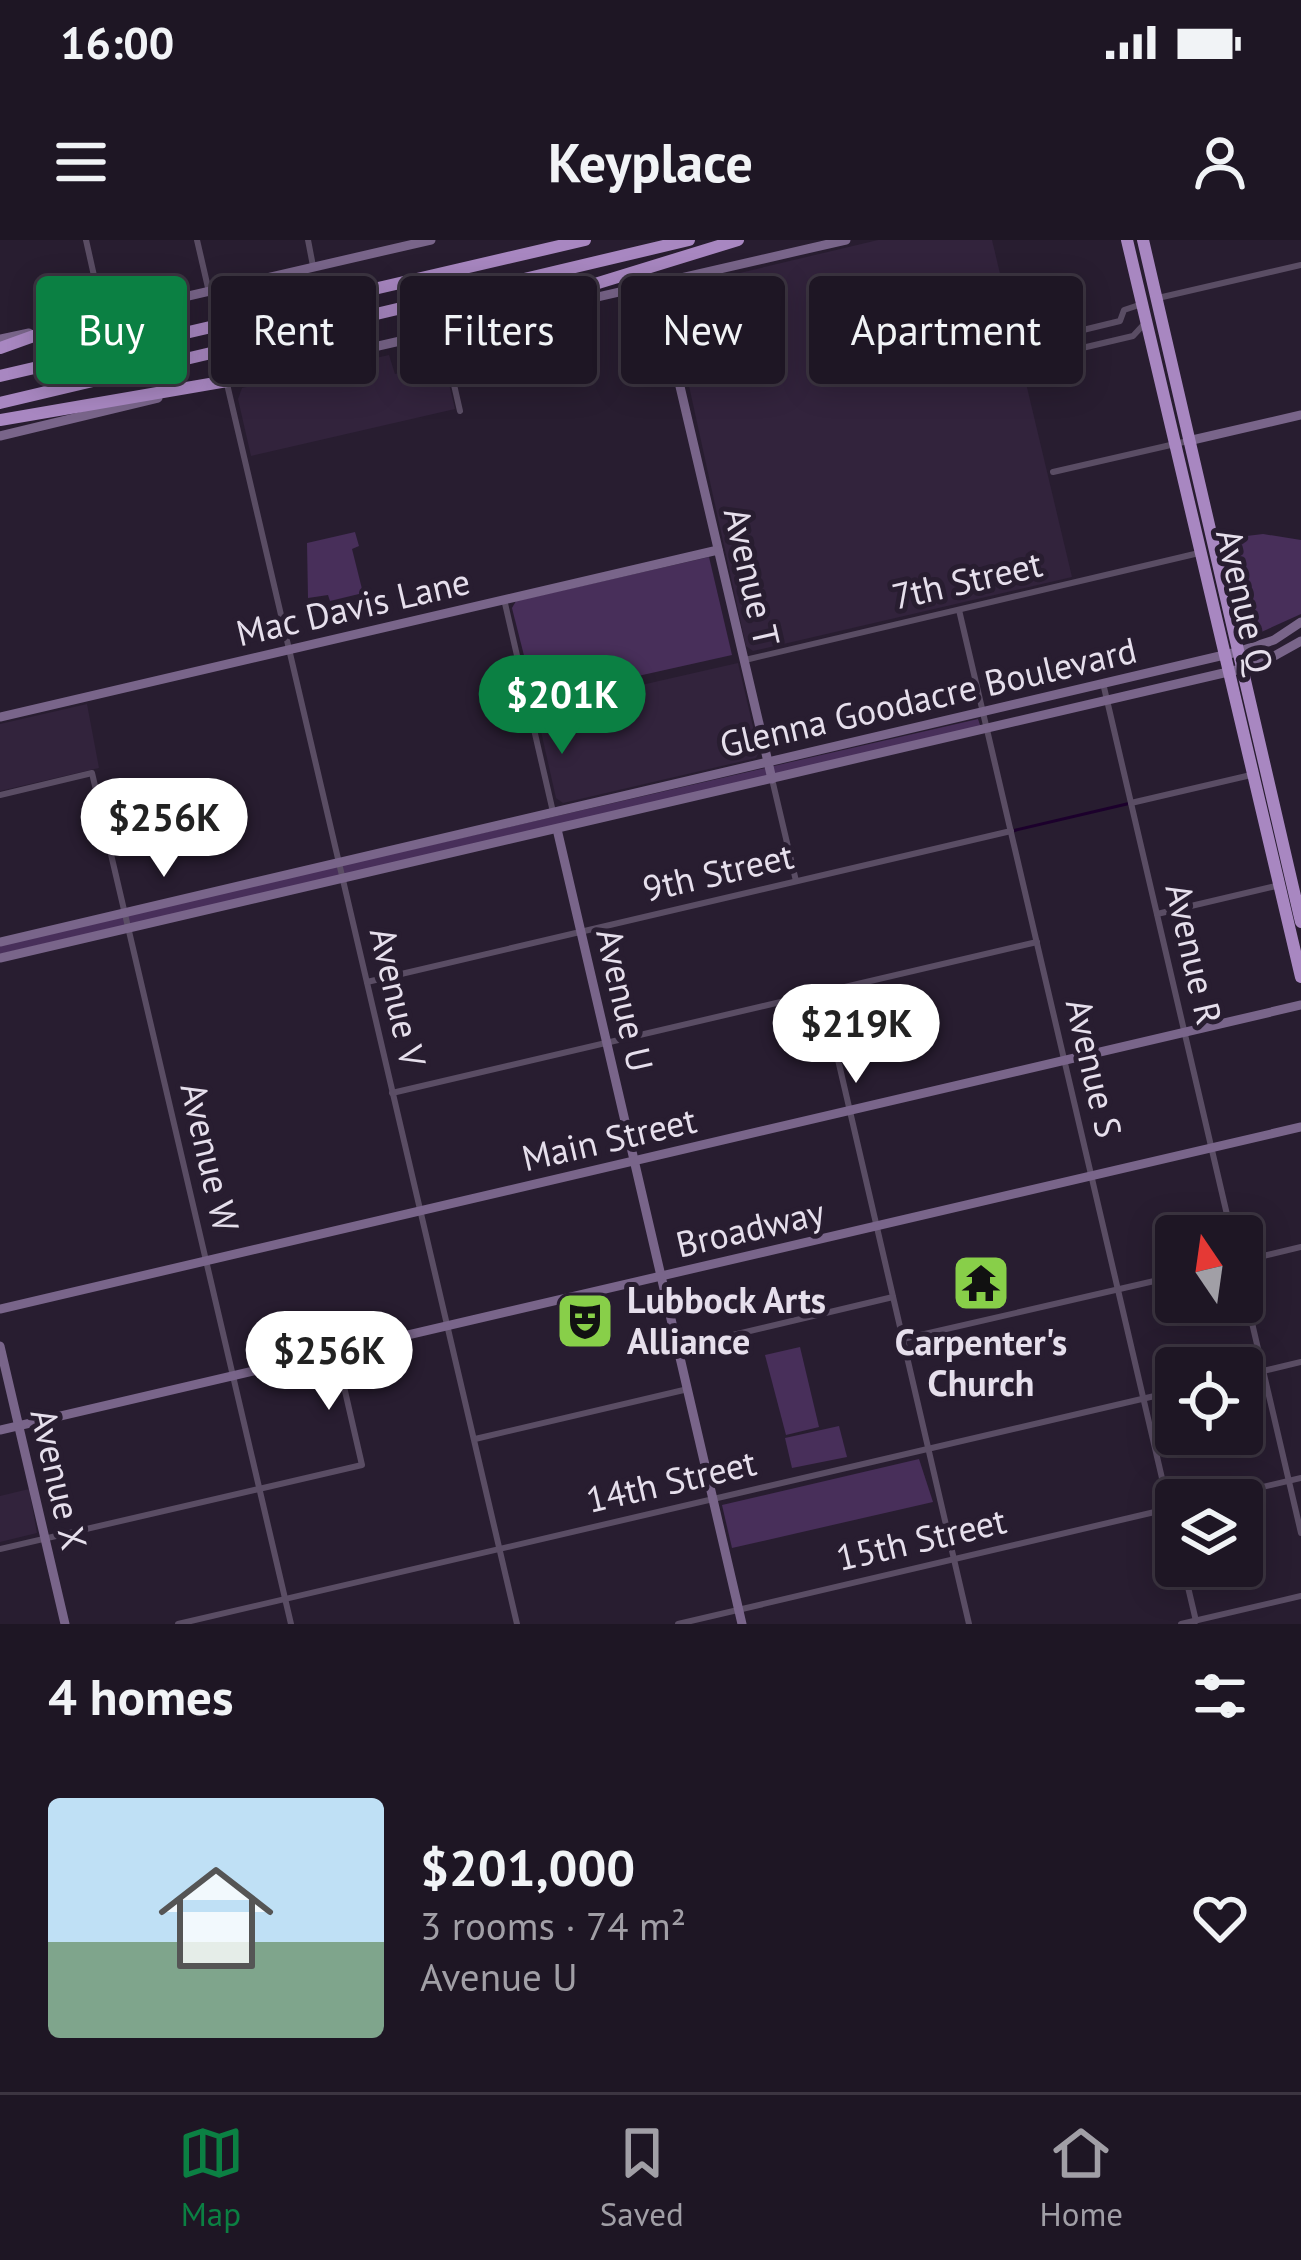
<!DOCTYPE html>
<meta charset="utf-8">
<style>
body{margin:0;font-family:"PT Sans",sans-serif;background:#261f2c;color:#f1f3f6;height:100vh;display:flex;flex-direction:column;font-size:45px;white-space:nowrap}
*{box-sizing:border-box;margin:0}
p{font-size:39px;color:#a19fa6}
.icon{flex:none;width:66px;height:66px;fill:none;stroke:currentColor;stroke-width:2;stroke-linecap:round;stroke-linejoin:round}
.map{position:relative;height:1384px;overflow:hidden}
.panel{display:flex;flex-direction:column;background:#1e1624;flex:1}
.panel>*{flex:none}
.banner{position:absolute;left:36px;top:36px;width:1230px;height:108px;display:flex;gap:24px}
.needle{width:78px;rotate:347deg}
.controls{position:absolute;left:1155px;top:975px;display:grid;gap:24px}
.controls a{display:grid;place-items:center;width:108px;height:108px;border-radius:12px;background:#1e1624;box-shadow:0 6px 30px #0003,0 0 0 3px #3c3541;font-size:60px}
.price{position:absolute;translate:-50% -102px;padding:0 27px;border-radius:42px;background:#fff;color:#222;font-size:39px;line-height:78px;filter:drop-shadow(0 3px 6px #0008)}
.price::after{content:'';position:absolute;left:50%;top:72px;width:36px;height:27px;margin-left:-18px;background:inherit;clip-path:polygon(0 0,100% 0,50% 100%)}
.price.on{background:#0b8043;color:#fff}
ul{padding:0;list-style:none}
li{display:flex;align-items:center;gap:36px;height:300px;padding:0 48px}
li+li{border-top:3px solid #3c3541}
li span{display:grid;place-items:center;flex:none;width:336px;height:240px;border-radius:12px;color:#555}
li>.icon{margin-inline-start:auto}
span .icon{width:144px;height:144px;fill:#fffc;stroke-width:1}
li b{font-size:51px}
h2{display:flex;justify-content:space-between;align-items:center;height:144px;padding:0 48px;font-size:51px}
.pill{padding:0 42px;border-radius:12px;background:#1e1624;box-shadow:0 6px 30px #0003,0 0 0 3px #3c3541;font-size:42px;line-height:108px}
.pill.on{background:#0b8043;color:#fff}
.status{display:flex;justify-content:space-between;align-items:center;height:84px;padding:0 60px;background:#1e1624;direction:ltr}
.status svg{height:33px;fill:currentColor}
header{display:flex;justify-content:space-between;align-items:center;height:156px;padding:0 48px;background:#1e1624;font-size:54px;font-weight:700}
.menu{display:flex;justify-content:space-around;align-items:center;height:168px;border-top:3px solid #3c3541;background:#1e1624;font-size:33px;color:#a19fa6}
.menu a{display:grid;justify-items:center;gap:6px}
.menu .on{color:#0b8043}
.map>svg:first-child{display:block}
</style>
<div class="status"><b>16:00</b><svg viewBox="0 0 49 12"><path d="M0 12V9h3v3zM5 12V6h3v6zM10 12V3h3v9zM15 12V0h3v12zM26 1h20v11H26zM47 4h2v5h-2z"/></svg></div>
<header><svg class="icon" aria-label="menu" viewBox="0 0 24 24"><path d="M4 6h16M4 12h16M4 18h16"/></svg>Keyplace<svg class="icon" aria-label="person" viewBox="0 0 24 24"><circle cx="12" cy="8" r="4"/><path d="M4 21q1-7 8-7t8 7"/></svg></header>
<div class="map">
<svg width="1301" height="1384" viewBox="0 0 1301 1384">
<rect width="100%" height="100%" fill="#281d30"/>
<!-- built -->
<g fill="#32233c">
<path d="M878 0H992L1072 337 753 411 746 406 668 50Z"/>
<path d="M389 115 395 134 444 123 455 169 251 216 238 159 242 148Z"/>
<path d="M738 423 759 512 756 518 563 563 556 558 536 469Z"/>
<path d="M87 464 99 528 0 551V484Z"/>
<path d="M29 1249 37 1293 0 1302V1256Z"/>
</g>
<!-- green -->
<g fill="#482f5a">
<path d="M355 292 359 306 352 309 363 353 330 361 328 355 308 358 307 303Z"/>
<path d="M1263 294 1301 300V374L1248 398 1222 299Z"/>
<path d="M709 317 732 415 535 459 512 368 516 361Z"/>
<path d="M978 479 981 488 0 714V704Z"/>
<path d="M800 1107 819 1187 786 1195 765 1115Z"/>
<path d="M839 1186 847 1217 792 1228 785 1198Z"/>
<path d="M919 1219 933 1262 732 1308 722 1265Z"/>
</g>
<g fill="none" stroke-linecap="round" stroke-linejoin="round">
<!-- stream -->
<path stroke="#1c002c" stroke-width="3" d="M1012 591 1131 563"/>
<!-- street -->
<g stroke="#5a4d64" stroke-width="6">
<path d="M86 0 103 76"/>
<path d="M197 0 209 52"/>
<path d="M308 0 313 26"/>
<path d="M1158 58 1301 25"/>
<path d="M1083 90 1120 81 1124 70 1142 64"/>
<path d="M442 92 460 171"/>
<path d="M1027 121 1133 96 1146 82"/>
<path d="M227 144 517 1384"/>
<path d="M1053 232 1188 201"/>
<path d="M504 359 553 572"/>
<path d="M959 370 1176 1298"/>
<path d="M745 420 1199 313"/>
<path d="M1103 443 1232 996"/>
<path d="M772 539 796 641"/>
<path d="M0 555 92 533 291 1384"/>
<path d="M1131 563 1251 535"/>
<path d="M1157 674 1276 646"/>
<path d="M367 742 1011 591"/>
<path d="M836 811 969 1384"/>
<path d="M392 853 1037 702"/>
<path d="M1242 1021 1301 1007"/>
<path d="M1242 1040 1301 1293"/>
<path d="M903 1099 1176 1036"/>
<path d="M678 1108 893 1057"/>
<path d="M1242 1136 1301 1122"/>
<path d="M475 1199 688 1149"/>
<path d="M1207 1260 1301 1238"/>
<path d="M0 1309 362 1225 336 1112"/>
<path d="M1183 1326 1196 1381"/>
<path d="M178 1384 1176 1151"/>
<path d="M678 1384 1176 1267"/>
<path d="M1181 1384 1301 1356"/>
</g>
<!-- secondary -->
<g stroke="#79658a" stroke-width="9">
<path d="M656 44 772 539"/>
<path d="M484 83 846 0"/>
<path d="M63 85 431 0"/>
<path d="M0 99 29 93"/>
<path d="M221 142 444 91"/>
<path d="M0 196 158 158"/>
<path d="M1188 201 1301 175"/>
<path d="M0 477 718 310"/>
<path d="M557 589 742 1384"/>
<path d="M0 702 1237 412 1274 400 1301 382"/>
<path d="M0 718 1258 425 1301 401"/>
<path d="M0 1069 1301 765"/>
<path d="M0 1106 65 1384"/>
<path d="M0 1190 1301 887"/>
</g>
<!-- highway -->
<g stroke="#a887c1" stroke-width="12">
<path d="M1127 0 1301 737"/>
<path d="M1143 0 1301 682"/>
<path d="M442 91 738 0"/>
<path d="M0 108 67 84"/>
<path d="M0 136 585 0"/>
<path d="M0 163 689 0"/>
<path d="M0 180 227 141"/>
</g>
</g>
<!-- icons -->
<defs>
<g id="temple-square" transform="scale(3)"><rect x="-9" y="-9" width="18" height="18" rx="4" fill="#88cf49" stroke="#281d30"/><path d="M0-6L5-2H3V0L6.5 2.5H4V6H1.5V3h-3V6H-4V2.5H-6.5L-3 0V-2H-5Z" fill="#111"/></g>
<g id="theatre-square" transform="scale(3)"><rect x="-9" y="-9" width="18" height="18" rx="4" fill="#88cf49" stroke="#281d30"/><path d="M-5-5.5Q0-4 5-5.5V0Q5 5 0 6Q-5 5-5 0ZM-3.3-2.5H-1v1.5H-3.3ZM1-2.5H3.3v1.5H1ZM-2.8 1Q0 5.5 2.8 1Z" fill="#111"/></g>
</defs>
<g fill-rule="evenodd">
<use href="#temple-square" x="981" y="1043"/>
<use href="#theatre-square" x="585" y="1081"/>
</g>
<g text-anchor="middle" stroke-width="10" stroke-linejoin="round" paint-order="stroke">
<!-- street labels -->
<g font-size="36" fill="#e6dfec" stroke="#281d30">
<text transform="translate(752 337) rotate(77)" y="13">Avenue T</text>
<text transform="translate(967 340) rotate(-13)" y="13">7th Street</text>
<text transform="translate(1245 361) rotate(77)" y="13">Avenue Q</text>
<text transform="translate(353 367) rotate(-13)" y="13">Mac Davis Lane</text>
<text transform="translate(928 457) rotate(-13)" y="13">Glenna Goodacre Boulevard</text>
<text transform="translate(718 632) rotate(-13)" y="13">9th Street</text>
<text transform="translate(1194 714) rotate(77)" y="13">Avenue R</text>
<text transform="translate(398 757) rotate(77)" y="13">Avenue V</text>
<text transform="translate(625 760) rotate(77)" y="13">Avenue U</text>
<text transform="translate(1094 828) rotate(77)" y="13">Avenue S</text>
<text transform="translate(609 899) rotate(-13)" y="13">Main Street</text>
<text transform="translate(210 917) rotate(77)" y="13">Avenue W</text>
<text transform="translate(750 988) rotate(-13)" y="13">Broadway</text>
<text transform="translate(59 1239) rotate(77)" y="13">Avenue X</text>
<text transform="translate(671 1241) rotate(-13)" y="13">14th Street</text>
<text transform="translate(921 1299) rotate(-13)" y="13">15th Street</text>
</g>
<!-- poi labels -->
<g font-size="36" font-weight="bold" fill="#e6dfec" stroke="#281d30" text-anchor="start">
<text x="627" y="1073">Lubbock Arts<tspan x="627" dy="41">Alliance</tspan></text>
<text x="981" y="1115" text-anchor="middle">Carpenter's<tspan x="981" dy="41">Church</tspan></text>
</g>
</g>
</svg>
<div class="controls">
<a><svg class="needle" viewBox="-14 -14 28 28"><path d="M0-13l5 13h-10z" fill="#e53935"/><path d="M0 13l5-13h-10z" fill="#a19fa6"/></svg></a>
<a><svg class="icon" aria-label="locate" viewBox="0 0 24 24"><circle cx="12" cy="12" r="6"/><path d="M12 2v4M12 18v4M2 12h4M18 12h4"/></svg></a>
<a><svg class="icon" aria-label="layers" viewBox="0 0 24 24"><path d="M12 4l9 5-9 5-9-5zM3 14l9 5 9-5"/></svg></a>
</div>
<b class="price on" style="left:562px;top:517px">$201K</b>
<b class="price" style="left:164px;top:640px">$256K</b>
<b class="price" style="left:856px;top:846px">$219K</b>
<b class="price" style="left:329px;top:1173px">$256K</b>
<div class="banner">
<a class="pill on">Buy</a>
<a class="pill">Rent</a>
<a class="pill">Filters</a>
<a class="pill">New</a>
<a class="pill">Apartment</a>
</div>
</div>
<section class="panel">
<h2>4 homes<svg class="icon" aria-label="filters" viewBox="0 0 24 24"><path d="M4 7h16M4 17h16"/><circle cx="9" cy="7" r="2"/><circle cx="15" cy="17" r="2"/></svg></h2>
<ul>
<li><span style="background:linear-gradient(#bfe0f5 60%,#7fa58c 0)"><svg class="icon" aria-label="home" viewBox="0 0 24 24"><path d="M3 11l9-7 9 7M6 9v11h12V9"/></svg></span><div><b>$201,000</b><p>3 rooms · 74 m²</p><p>Avenue U</p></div><svg class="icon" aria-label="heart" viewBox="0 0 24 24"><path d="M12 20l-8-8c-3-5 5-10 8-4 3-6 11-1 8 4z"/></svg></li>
</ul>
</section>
<nav class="menu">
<a class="on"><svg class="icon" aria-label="map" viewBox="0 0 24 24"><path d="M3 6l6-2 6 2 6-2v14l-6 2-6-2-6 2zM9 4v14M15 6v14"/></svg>Map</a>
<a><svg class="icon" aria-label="saved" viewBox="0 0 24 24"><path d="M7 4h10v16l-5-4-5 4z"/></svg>Saved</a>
<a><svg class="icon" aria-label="home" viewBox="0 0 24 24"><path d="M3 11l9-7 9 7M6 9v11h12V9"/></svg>Home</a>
</nav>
